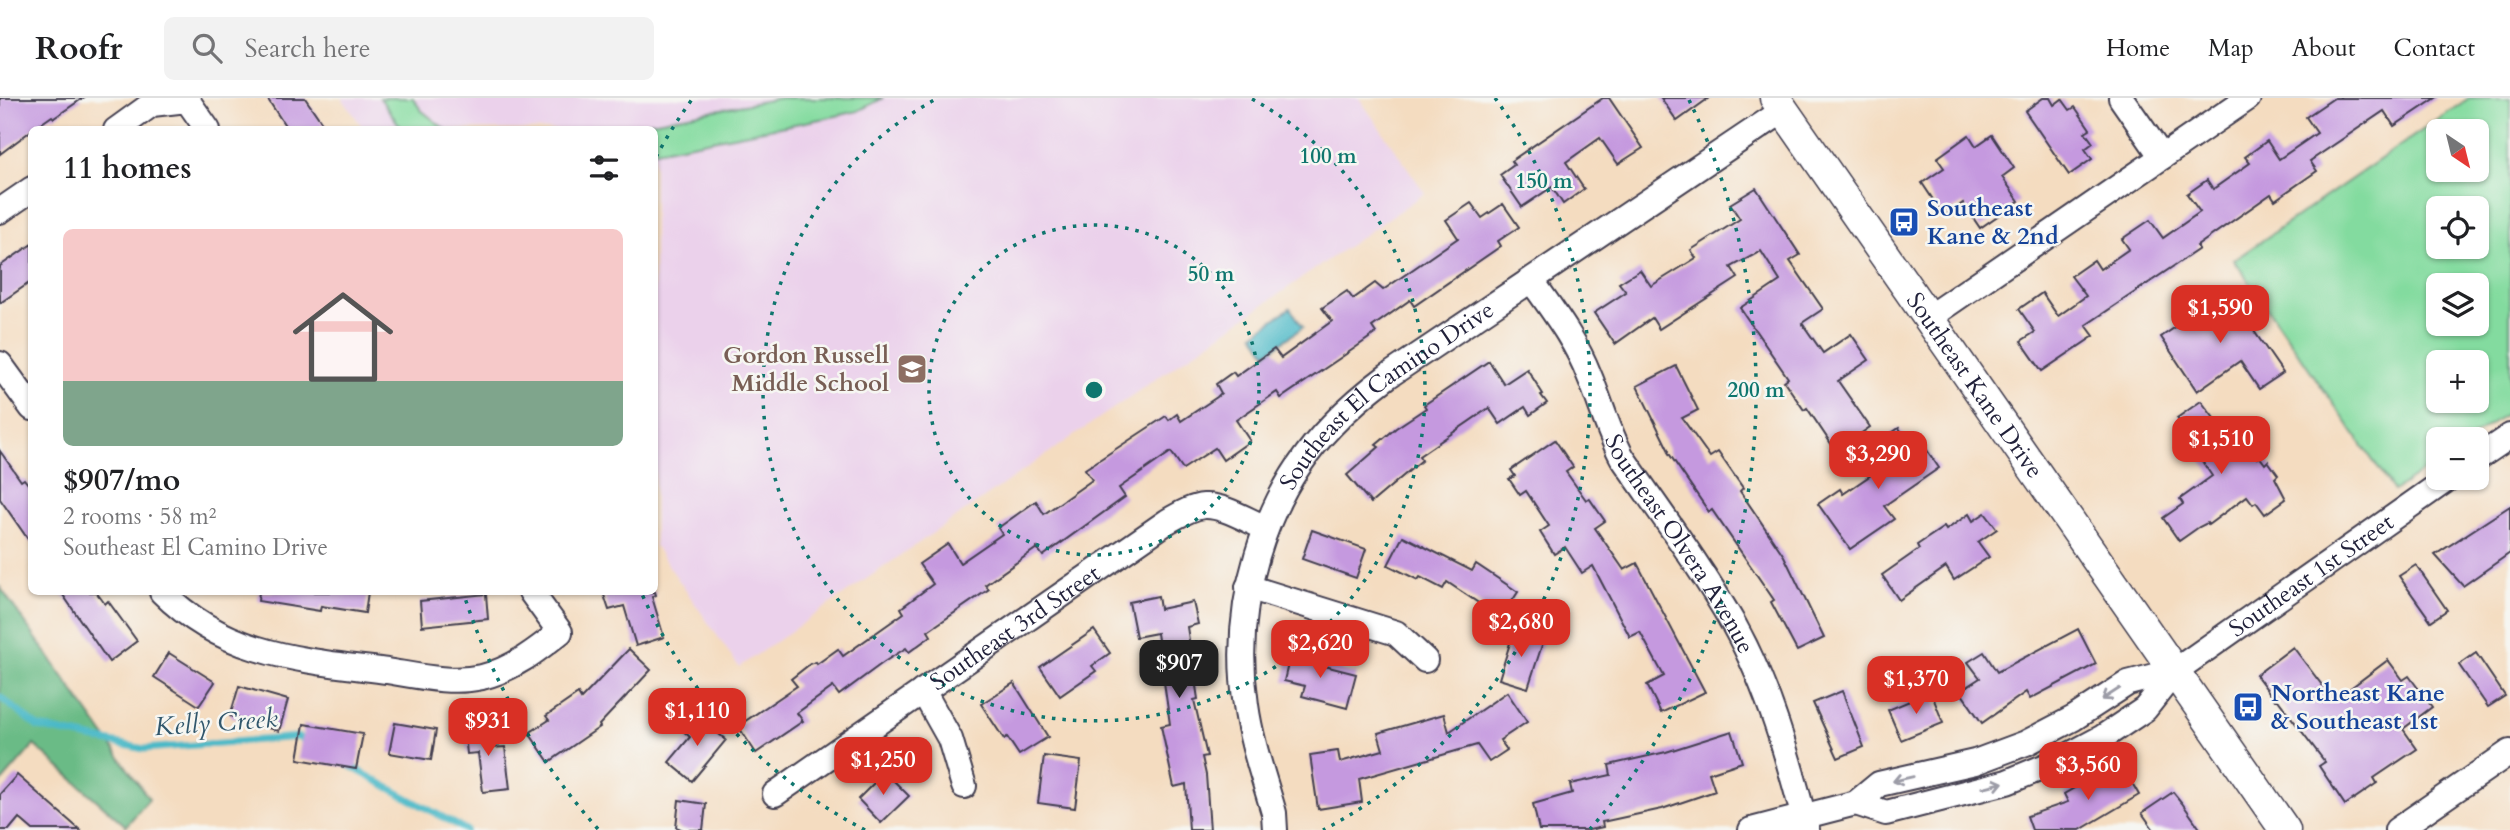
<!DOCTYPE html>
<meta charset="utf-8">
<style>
body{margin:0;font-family:Cardo,serif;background:#f2f2f2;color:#202124;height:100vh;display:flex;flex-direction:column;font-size:26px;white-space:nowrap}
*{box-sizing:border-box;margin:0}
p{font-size:23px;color:#757577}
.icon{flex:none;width:38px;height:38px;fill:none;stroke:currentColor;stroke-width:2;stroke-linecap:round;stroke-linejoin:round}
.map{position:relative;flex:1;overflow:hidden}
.side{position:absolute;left:28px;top:28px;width:630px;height:469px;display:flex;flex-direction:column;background:#fff;border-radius:10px;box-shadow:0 2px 5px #0004}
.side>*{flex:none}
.needle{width:46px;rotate:145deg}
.tools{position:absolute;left:2426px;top:21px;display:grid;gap:14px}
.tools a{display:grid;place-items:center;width:63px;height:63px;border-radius:10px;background:#fff;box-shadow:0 2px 5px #0004;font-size:35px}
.price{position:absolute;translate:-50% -60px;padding:0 16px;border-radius:14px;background:#d93025;color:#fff;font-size:23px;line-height:46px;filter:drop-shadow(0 2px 4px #0008)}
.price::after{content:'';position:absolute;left:50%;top:42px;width:21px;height:16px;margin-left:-10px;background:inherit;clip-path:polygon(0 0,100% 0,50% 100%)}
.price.current{background:#222;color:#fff}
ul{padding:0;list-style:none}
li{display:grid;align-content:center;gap:14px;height:371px;padding:0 35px}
li span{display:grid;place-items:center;height:217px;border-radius:10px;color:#555}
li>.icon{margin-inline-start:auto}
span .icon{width:126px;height:126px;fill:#fffc;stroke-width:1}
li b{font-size:30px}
h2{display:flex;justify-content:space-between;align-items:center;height:84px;padding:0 35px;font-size:30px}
header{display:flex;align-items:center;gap:42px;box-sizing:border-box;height:98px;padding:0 35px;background:#fff;border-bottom:2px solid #e0e0e0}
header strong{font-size:33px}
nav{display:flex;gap:38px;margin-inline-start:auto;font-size:24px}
.search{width:490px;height:63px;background:#f2f2f2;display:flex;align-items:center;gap:18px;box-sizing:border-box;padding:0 24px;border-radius:10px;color:#757577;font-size:26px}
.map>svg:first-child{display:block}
</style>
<header>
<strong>Roofr</strong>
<div class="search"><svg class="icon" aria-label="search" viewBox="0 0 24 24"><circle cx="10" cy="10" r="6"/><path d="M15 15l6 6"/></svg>Search here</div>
<nav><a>Home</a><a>Map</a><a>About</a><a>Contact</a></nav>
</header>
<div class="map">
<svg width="2510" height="732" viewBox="0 0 2510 732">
<rect width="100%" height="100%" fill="#f6f6f2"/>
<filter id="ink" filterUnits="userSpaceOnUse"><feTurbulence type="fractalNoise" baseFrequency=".0143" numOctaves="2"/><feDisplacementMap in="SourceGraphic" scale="14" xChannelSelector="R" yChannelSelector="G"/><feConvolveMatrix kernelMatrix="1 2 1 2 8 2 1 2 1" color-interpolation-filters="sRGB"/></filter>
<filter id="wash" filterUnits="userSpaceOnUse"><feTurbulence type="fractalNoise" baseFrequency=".00686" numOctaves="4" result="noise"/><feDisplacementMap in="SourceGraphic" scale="28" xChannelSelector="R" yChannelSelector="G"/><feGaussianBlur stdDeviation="1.57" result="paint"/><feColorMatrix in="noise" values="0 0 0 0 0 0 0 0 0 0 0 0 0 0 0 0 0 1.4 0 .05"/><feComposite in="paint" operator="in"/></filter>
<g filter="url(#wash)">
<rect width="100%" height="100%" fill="#f4dcc0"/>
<!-- built -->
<path fill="#ebd1eb" d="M342 0H1359L1425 95 739 569 655 448 654 32 364 31Z"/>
<!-- green -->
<g fill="#83db9f" stroke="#527e6d" stroke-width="2" fill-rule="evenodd">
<path d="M380 0H413L421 12 445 31H402Z"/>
<path d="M781 0H883L858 13 836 18 655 53 654 32 613 31Z"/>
<path d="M2469 0H2510V313L2469 341H2438V363L2394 393 2234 162ZM2438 33H2476V72H2438ZM2438 110H2476V149H2438ZM2438 187H2476V226H2438ZM2438 264H2476V303H2438Z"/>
</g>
<!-- forest -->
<path fill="#6abb86" stroke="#466e60" stroke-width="2" d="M0 489 149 701 126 728 34 647 0 686Z"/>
<!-- water -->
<path fill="#4cb9c7" stroke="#376e81" stroke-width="2" d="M1290 210 1303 229 1267 255 1254 236Z"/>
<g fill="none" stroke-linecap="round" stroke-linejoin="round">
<!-- stream -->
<g stroke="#4cb9c7" stroke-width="7">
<path d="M0 599 38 629 144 651 298 639 310 646"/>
<path d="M348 667 466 732"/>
</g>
</g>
<g id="blocks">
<!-- building -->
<g fill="#c599df">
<path d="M0 0H83L54 20 52 18 32 32 0 56Z"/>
<path d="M267 0H305L327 32H288Z"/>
<path d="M1603 0H1609L1643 50 1618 66 1600 40 1566 64 1584 91 1563 106 1552 89 1522 109 1500 77 1514 67 1511 63Z"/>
<path d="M1661 0H1709L1677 23Z"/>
<path d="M2043 0H2050L2054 7 2062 1 2070 12 2075 9 2090 31 2085 34 2093 45 2085 51 2092 61 2069 77 2025 13Z"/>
<path d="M2334 0H2436L2394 28 2384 13 2310 63 2317 73 2275 102 2271 96 2197 148 2199 151 2086 227 2094 238 2042 273 2021 243 2035 234 2019 211 2042 195 2058 218 2086 198 2071 178 2094 162 2100 171 2129 151 2122 141 2150 122 2163 140 2200 114 2187 96 2207 82 2213 91 2250 65 2245 59 2267 43 2279 61 2317 35 2306 19Z"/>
<path d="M1969 37 1976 48 1992 37 2014 70 2002 79 2019 103 1980 130 1963 105 1944 118 1922 85 1944 70 1937 60Z"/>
<path d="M1756 90 1800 157 1790 163 1823 211 1802 225 1823 255 1851 236 1869 262 1838 283 1870 329 1836 353 1807 310 1804 312 1784 283 1788 280 1740 210 1780 183 1761 153 1731 169 1738 180 1659 231 1652 220 1615 246 1594 215 1626 194 1619 185 1640 172 1651 188 1696 160 1691 152 1740 121 1730 106Z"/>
<path d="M1471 105 1482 120 1503 106 1519 129 1498 143 1501 148 1414 208 1410 202 1372 229 1376 235 1352 252 1281 300 1277 294 1236 322 1250 343 1223 362 1215 350 1183 371 1171 354 1119 390 1125 399 1043 458 1037 450 985 487 989 491 928 533 931 538 909 554 906 550 884 564 839 597 833 589 797 615 803 623 756 655 738 628 797 588 791 581 810 566 816 564 817 566 838 551 843 558 904 515 901 510 933 486 919 466 948 446 960 465 1002 436 998 430 1036 403 1044 416 1092 382 1085 371 1099 362 1166 318 1169 322 1177 316 1181 323 1217 299 1221 295 1216 286 1233 274 1236 278 1274 251 1281 260 1332 223 1322 210 1347 193 1353 201 1375 185 1383 192 1458 140 1446 122Z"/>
<path d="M32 146V183L0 205V168Z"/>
<path d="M2227 194 2283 275 2259 291 2240 263 2197 293 2161 239Z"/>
<path d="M1489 263 1504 286 1527 271 1543 296 1541 297 1547 305 1530 317 1525 309 1500 326 1489 310 1419 358 1422 362 1371 405 1347 377 1379 349 1376 347 1396 330 1426 310 1424 307Z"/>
<path d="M1676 268 1698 312 1682 320 1710 359 1718 354 1743 390 1740 393 1784 458 1824 540 1797 553 1771 504 1774 502 1712 412 1709 414 1668 354 1669 353 1637 288Z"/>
<path d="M2201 303 2217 324 2219 323 2238 355 2248 348 2257 360 2259 358 2265 366 2268 363 2278 377 2275 380 2286 401 2265 416 2256 404 2253 406 2247 398 2208 427 2207 425 2199 429 2179 443 2163 420 2183 406 2180 401 2212 378 2183 335 2186 333 2177 320Z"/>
<path d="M1899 330 1913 351 1922 345 1939 370 1884 408 1894 421 1850 451 1818 406 1840 391 1843 396 1893 362 1880 343Z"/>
<path d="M1555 342 1573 369 1566 374 1586 402 1589 400 1605 423 1595 430 1624 472 1637 465 1705 594 1661 615 1647 587 1664 578 1640 534 1630 539 1593 468 1582 475 1565 449 1554 456 1540 434 1549 428 1526 393 1520 397 1509 381 1515 378 1511 372Z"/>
<path d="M0 353 21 383 24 381 32 391V447L0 401Z"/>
<path d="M2510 408V455L2463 488 2435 457Z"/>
<path d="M1985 415 1997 431 1978 444 1989 459 1954 482 1946 469 1899 502 1882 477 1919 451 1917 447 1944 429 1946 432 1969 416 1973 423Z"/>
<path d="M1312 432 1366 451 1356 480 1302 461Z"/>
<path d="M1403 438 1472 473 1476 466 1518 494 1501 520 1447 484 1443 491 1420 479 1418 482 1388 467Z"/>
<path d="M2416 467 2447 512 2431 523 2399 478Z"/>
<path d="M61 494H96L105 506 108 503 137 543 109 564Z"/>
<path d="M259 494H368L365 515 321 508 320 513 258 503Z"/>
<path d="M603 494H655L656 497 652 499 664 539 636 548 624 508 609 512Z"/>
<path d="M486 496 488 521 422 528 420 503Z"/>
<path d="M1158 498 1160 511 1193 504 1198 526 1187 529 1198 601 1194 602 1207 658 1202 659 1206 677 1210 732H1189L1186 686 1174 689 1161 628 1170 626 1157 535 1136 539 1129 504Z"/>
<path d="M2078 531 2096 566 2030 601 2026 594 1982 625 1960 593 1980 580 1968 564 1984 554 1997 574Z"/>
<path d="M1094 532 1110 555 1092 568 1096 573 1060 598 1040 569Z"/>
<path d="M1514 532 1544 541 1528 590 1499 581Z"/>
<path d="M2293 549 2325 591 2327 589 2336 601 2388 562 2403 582 2409 578 2432 609 2403 631 2417 651 2374 680 2377 685 2345 707 2319 668 2325 664 2278 602H2275L2256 577Z"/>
<path d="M629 551 651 572 599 627 600 629 549 664 529 635 549 622 546 618 578 596 581 601Z"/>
<path d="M1291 553 1315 559 1313 565 1356 576 1347 610 1302 598 1305 588 1284 583Z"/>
<path d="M169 555 215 584 199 608 154 579Z"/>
<path d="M2476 555 2505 598 2488 609 2459 567Z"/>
<path d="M1014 585 1048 639 1019 657 1007 639 1004 641 981 606Z"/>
<path d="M239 588 288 602 279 633 230 618Z"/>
<path d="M1842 593 1864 649 1838 660 1813 605Z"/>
<path d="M1507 594 1527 624 1500 642 1507 652 1489 664 1477 647 1359 681 1362 704 1318 711 1310 657 1338 653 1340 664 1383 652 1378 635 1444 616 1449 634Z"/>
<path d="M1931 594 1943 625 1901 642 1888 612Z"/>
<path d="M695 616 726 642 692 683 669 664 690 639 682 632Z"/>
<path d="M395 625 436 632 431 662 389 655Z"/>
<path d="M489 625 491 650 505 649 510 691 483 694 478 655 467 656 464 628Z"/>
<path d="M304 626 363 636 356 671 298 661Z"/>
<path d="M1732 633 1742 664 1709 675 1715 693 1662 711 1602 724 1603 729 1589 732H1539L1533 706 1572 695 1570 686 1611 677 1609 667 1666 654Z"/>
<path d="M1044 658 1081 663 1075 710 1038 705Z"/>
<path d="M2120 664 2139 697 2080 732H2032L2027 718 2068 704 2064 696Z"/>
<path d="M885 674 909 698 881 725 858 701Z"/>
<path d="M17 677 80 732H33L19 720 9 732H0V696Z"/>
<path d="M2173 694 2182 705 2201 732H2154L2142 715Z"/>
<path d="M679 702 706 706 703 732H683L676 729Z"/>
</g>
</g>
</g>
<g filter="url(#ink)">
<use href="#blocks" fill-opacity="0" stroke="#423e4f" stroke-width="2"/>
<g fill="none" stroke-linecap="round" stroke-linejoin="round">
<!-- minor casing -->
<g stroke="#423e4f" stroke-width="28">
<g id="minor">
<path d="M2121 0 2162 59"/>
<path d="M116 32 152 6 187 2 208 32"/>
<path d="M0 113 32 91"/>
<path id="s1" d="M1532 183C1553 213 1576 243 1589 277 1601 305 1607 331 1622 359 1660 414 1701 469 1734 527 1769 590 1789 662 1807 732"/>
<path d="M1929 219 2248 0"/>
<path d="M0 266 32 310"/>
<path d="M2476 361 2510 338"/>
<path d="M1248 489 1396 535 1425 562"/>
<path d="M162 494C226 558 302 562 387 573 418 578 451 586 482 579 513 571 536 553 560 534L531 494"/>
<path d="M923 593 950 641 964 688"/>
<path id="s2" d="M775 696 1168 423C1179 417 1191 409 1204 408 1224 407 1248 423 1266 430"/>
<path id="s3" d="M1856 705 1886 715 2007 684 2056 664 2103 639 2145 611 2175 573 2449 380"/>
<path id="s4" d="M1275 732 1274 715C1264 680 1251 644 1246 607 1231 509 1262 399 1332 327 1349 309 1368 293 1388 278L1784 12"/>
<path d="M1751 732 1856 705 1879 686 1975 664 2026 645 2074 620 2128 585 2175 573"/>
<path d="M2397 732 2510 654"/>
</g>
</g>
<!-- major casing -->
<g stroke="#423e4f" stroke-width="33">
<g id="major">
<path id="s5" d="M1775 0 2285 732"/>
</g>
</g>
<!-- minor -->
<use href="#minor" stroke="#fff" stroke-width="24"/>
<!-- major -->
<use href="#major" stroke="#fff" stroke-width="30"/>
</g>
<!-- one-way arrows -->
<defs><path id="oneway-shaft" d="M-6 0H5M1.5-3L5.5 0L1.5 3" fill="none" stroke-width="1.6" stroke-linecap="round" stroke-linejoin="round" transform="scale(1.75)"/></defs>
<g stroke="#9c9ca7">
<use href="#oneway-shaft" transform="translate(2111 596) rotate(147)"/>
<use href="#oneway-shaft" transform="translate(1903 681) rotate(167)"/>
<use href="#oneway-shaft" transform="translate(1993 687) rotate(-14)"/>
</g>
</g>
<!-- distance rings -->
<g fill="none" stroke="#0f766e" stroke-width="3.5" stroke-dasharray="3.5 7">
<circle cx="1094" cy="292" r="165"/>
<path d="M1252 1A331 331 0 1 1 936 1"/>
<path d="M865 732A496 496 0 0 1 641 494M656 59A496 496 0 0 1 693 0M1495 0A496 496 0 0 1 1323 732"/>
<path d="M598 731A662 662 0 0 1 464 497M1689 2A662 662 0 0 1 1590 731"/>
</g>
<!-- icons -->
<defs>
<g id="bus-square" transform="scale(1.575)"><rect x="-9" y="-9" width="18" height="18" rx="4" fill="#1a4fb4" stroke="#f6f6f2"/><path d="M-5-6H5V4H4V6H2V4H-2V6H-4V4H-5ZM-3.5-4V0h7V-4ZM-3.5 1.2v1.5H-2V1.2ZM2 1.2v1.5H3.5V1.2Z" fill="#fff"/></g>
<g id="school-square" transform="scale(1.575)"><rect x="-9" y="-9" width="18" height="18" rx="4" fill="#8d6e63" stroke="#f6f6f2"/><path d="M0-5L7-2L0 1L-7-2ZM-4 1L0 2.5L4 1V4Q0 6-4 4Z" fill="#fff"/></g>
</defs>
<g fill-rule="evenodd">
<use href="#bus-square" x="1904" y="124"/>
<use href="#school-square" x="912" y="271"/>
<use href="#bus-square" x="2248" y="609"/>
</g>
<g text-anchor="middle" stroke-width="5" stroke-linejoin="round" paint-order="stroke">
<!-- transit labels -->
<g font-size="24" font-weight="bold" fill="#164399" stroke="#f6f6f2" text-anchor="start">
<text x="1927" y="118">Southeast<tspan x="1927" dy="28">Kane &amp; 2nd</tspan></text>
<text x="2271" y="603">Northeast Kane<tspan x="2271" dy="28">&amp; Southeast 1st</tspan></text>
</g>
<!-- education labels -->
<g font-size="24" font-weight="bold" fill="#785e54" stroke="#f6f6f2" text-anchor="end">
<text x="889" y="265">Gordon Russell<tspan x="889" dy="28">Middle School</tspan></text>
</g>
<!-- street labels -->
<g font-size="24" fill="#22223b" stroke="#f6f6f2">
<text dy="8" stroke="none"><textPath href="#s5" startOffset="350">Southeast Kane Drive</textPath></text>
<text dy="8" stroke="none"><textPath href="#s4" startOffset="492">Southeast El Camino Drive</textPath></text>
<text dy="8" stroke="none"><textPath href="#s1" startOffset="303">Southeast Olvera Avenue</textPath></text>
<text dy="8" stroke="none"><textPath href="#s3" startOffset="528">Southeast 1st Street</textPath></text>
<text dy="8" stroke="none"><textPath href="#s2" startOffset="292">Southeast 3rd Street</textPath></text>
</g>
<!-- water labels -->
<g font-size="26" font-style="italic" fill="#31576c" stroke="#f6f6f2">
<text transform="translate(216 624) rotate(-4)" y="9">Kelly Creek</text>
</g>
</g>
<circle cx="1094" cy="292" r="10" fill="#0f766e" stroke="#f6f6f2" stroke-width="3.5"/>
<g font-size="21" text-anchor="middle" font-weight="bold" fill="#0f766e" stroke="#f6f6f2" stroke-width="5" stroke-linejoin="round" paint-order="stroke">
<text x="1328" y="65">100 m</text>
<text x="1544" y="90">150 m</text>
<text x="1211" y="183">50 m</text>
<text x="1756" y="299">200 m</text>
</g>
</svg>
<div class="tools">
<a><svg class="needle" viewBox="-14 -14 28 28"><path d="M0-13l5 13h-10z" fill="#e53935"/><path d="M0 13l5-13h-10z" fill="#757577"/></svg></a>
<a><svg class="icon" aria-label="locate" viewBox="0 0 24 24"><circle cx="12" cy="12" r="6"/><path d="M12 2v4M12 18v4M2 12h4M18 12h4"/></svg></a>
<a><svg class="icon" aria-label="layers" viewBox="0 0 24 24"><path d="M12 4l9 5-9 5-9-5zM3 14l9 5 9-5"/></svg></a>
<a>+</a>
<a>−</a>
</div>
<b class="price" style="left:2220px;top:247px">$1,590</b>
<b class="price" style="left:2221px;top:378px">$1,510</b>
<b class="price" style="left:1878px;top:393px">$3,290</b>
<b class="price" style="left:1521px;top:561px">$2,680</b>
<b class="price" style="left:1320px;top:582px">$2,620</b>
<b class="price current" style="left:1179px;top:602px">$907</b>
<b class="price" style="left:1916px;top:618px">$1,370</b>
<b class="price" style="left:697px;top:650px">$1,110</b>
<b class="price" style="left:488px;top:660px">$931</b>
<b class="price" style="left:883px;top:699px">$1,250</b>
<b class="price" style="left:2088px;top:704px">$3,560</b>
<section class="side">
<h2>11 homes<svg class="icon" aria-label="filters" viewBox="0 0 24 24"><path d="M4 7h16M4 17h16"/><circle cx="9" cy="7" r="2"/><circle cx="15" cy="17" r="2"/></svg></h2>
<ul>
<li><span style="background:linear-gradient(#f6c9c9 70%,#7fa58c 0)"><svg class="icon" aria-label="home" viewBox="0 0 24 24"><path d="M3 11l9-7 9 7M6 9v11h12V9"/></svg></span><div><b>$907/mo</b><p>2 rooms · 58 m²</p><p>Southeast El Camino Drive</p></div></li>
</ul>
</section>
</div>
